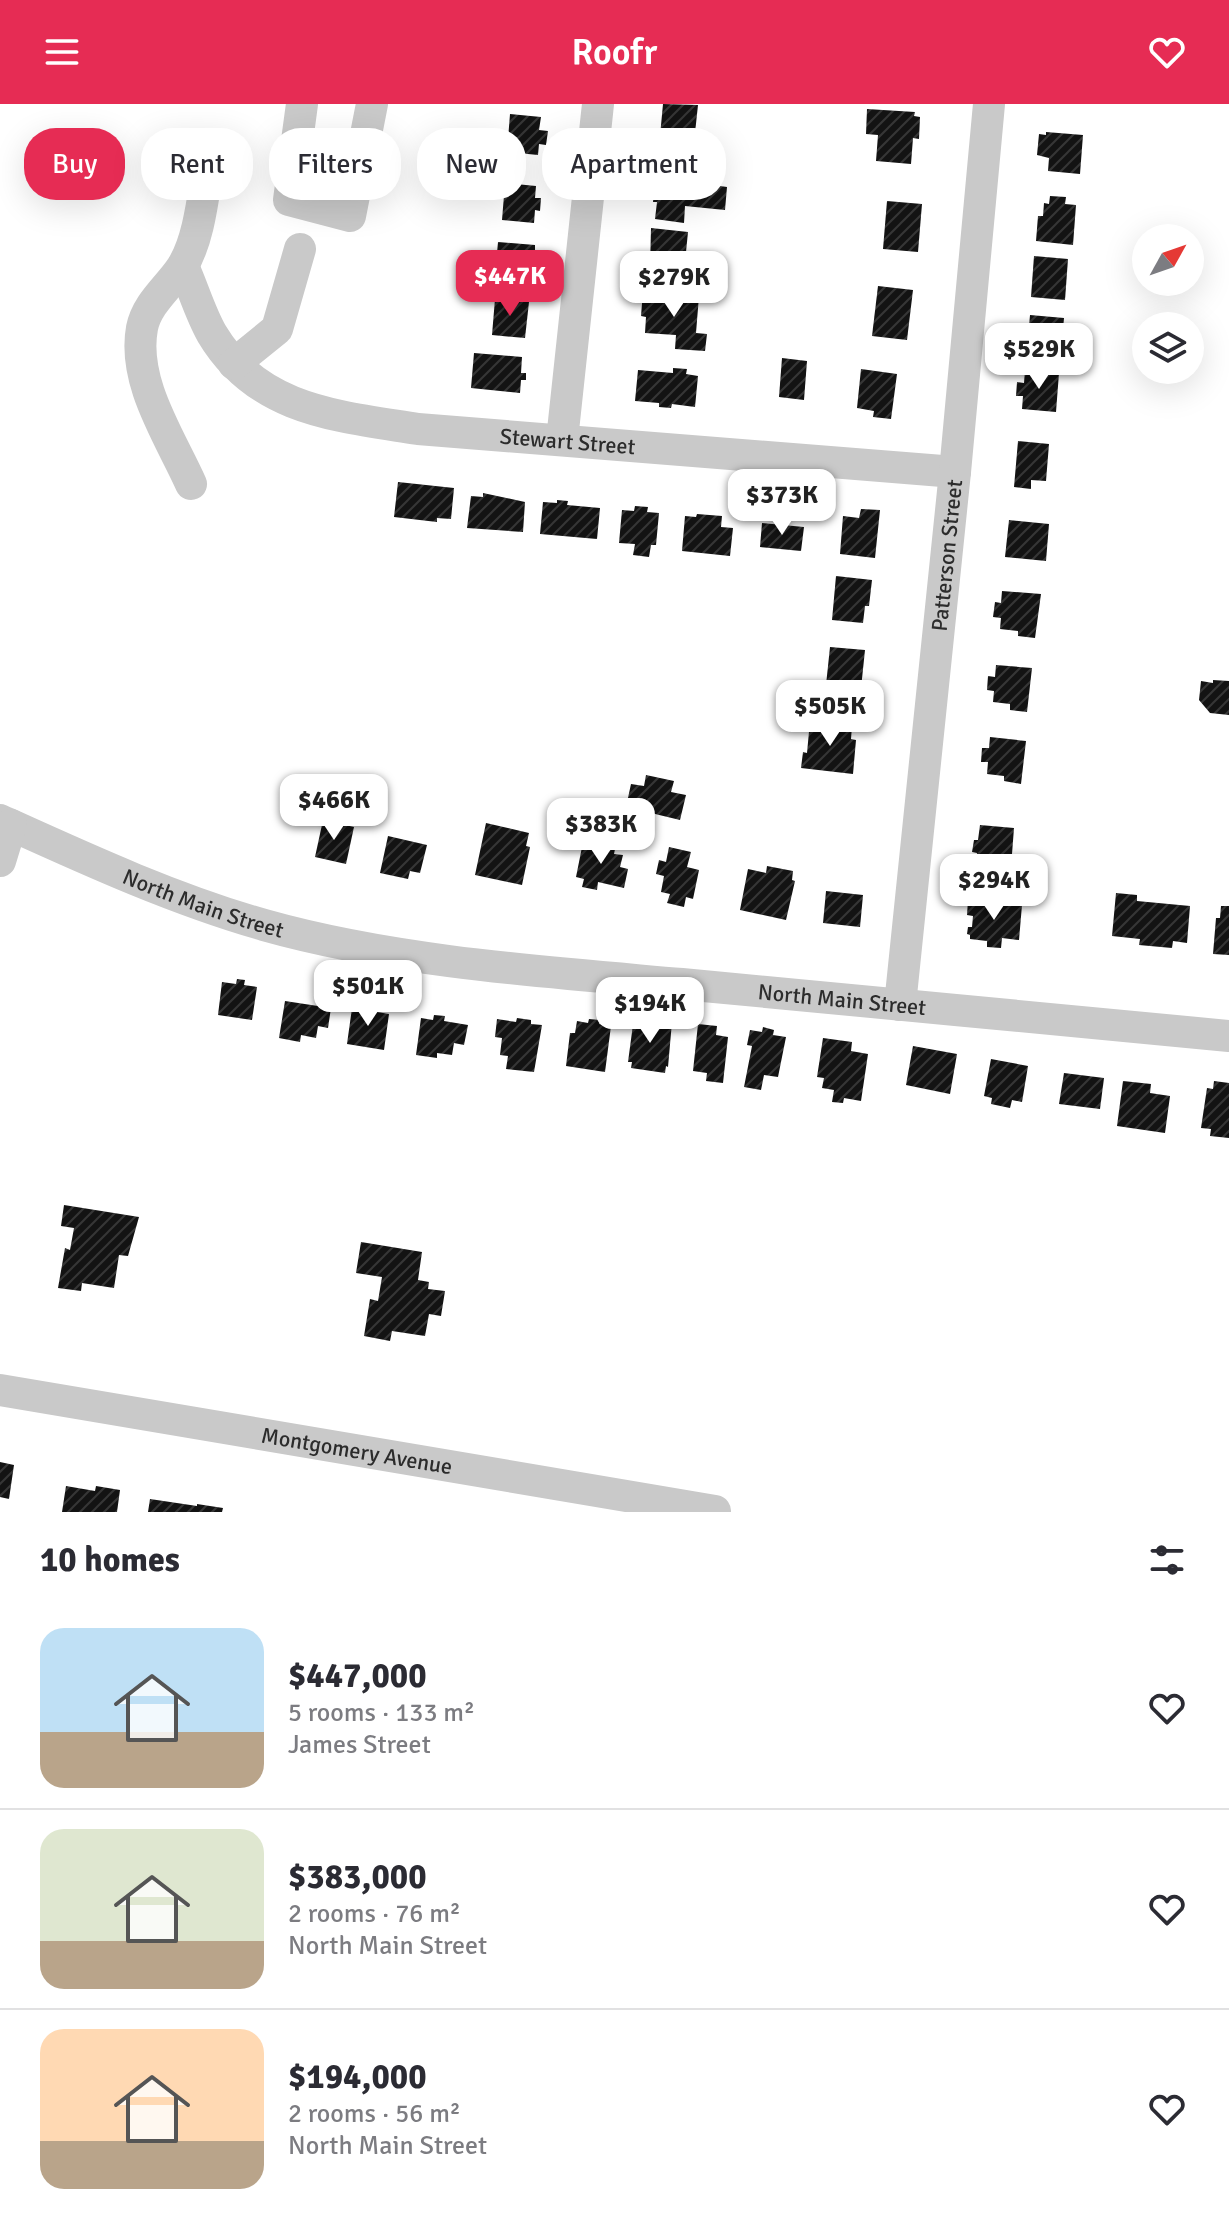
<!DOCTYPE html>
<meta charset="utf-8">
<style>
body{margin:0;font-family:Signika,sans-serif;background:#f2f2f3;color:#2b2b33;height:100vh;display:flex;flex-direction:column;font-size:30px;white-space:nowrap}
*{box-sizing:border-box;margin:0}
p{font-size:26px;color:#7c7c81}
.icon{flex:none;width:44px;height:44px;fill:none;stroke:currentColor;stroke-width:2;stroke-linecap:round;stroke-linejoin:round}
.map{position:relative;height:1408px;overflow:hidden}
.details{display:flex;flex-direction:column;background:#fff;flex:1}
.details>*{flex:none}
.top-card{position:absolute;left:24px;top:24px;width:800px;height:72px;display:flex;gap:16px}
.needle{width:52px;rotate:50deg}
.buttons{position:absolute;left:1132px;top:120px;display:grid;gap:16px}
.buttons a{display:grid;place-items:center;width:72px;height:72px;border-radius:50%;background:#fff;box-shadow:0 8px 32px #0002;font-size:40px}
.price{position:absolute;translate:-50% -68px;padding:0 18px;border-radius:16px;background:#fff;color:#222;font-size:26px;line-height:52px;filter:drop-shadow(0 2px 4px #0008)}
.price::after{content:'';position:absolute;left:50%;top:48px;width:24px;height:18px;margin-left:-12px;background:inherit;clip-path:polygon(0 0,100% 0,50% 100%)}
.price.current{background:#e62c54;color:#fff}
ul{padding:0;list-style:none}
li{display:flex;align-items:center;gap:24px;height:200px;padding:0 40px}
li+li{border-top:2px solid #e1e1e2}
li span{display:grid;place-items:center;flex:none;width:224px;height:160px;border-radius:24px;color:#555}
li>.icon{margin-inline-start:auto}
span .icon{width:96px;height:96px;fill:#fffc;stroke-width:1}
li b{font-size:34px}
h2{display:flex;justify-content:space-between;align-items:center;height:96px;padding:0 40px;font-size:34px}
.tag{padding:0 28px;border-radius:32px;background:#fff;box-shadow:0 8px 32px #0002;font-size:28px;line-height:72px}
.tag.current{background:#e62c54;color:#fff}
header{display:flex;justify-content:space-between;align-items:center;height:104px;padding:0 40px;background:#e62c54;color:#fff;font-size:36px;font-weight:600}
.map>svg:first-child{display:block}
</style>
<header><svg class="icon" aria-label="menu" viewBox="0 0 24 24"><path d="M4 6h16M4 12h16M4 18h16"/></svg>Roofr<svg class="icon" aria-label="heart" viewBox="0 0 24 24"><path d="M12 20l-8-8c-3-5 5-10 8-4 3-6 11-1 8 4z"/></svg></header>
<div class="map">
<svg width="1229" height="1408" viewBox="0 0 1229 1408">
<defs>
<pattern id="building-hatch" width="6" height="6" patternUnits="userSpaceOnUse" patternTransform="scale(2)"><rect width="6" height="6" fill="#131313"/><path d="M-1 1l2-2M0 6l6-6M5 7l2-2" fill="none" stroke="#363636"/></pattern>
</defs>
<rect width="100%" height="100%" fill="#fff"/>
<!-- building -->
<g fill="url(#building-hatch)">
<path d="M663 0 698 1 695 29 702 30 700 49 683 47V41H679V35L660 32Z"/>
<path d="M867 5 915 8 914 12 920 13 919 35 913 34 911 60 876 57 878 31 866 30Z"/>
<path d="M510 10 541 13 539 26 548 27 546 41 539 40 538 51 507 48Z"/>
<path d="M1046 28 1083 31 1080 70 1048 67 1049 54 1037 51 1039 30 1046 31Z"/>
<path d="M657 62 714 68 713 81 727 83 725 106 685 102 684 119 655 115 657 98H653Z"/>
<path d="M505 79 536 82 535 94H541L540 107 535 106 534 119 502 116Z"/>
<path d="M1050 92 1066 93 1065 100 1076 101 1073 141 1036 137 1038 112H1043L1044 99 1049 100Z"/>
<path d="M887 97 922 100 918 148 883 145Z"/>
<path d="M651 124 688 128 684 168 650 165Z"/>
<path d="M498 138 535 141V149H531L529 175 495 172Z"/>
<path d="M1034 152 1068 155 1065 196 1031 193Z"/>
<path d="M878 182 913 186 907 236 872 232Z"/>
<path d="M643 187 699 192 696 229 707 230 705 247 675 245 676 231 645 229 646 213 641 212Z"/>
<path d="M495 195 529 198 525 234 492 231Z"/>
<path d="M1030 211 1064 214 1061 247 1027 245Z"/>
<path d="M474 249 522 253 521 269H526V276H521L520 289 471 284Z"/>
<path d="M782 254 807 257 804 296 779 293Z"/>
<path d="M673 264 687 265 686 270 698 272 695 303 672 300 671 304 659 303V299L635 297 638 266 673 269Z"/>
<path d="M861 265 897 270 891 315 873 313 874 307 857 304Z"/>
<path d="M1025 266 1059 269 1056 308 1022 305 1023 292H1016L1017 278 1024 279Z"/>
<path d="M1018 337 1049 340 1046 377 1031 376V385L1014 383Z"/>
<path d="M398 378 454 384 451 415 437 414V418L394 413Z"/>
<path d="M483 389 525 398 523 428 467 424 471 392 483 393Z"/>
<path d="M557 396 568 397 567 401 600 404 597 435 540 430 543 398 557 399Z"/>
<path d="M635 402 648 403 647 408 659 409 656 441H651L649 453 633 451 635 440 619 439 622 406 634 407Z"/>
<path d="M861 405 880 406 875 454 840 450 843 412 859 414Z"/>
<path d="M697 410 722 412 721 423 733 424 730 452 682 447 685 412 696 413Z"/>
<path d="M1009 416 1049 420 1046 457 1005 453Z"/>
<path d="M762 419 804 423 801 447 760 443Z"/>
<path d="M836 472 872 476 869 502H865L863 519 832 516Z"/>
<path d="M1002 487 1041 490 1035 534 1018 532V527L1000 525 1001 514 993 513 995 498 1001 499Z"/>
<path d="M830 543 865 546 860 594 844 592 845 583 826 581Z"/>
<path d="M996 561 1032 564 1027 608 1010 606V600L993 598 994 587 987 586 988 572 995 573Z"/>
<path d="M1213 576 1229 577V611L1210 609 1199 596 1201 577 1213 579Z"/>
<path d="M810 617 852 622 851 635 856 636 853 670 801 664 803 648 807 649Z"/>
<path d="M990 633 1026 637 1021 680 1004 677V672L987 670 988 658H981L982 644H989Z"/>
<path d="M646 671 674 677 671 688 686 691 680 716 626 703 631 680 644 682Z"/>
<path d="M323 716 354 723 346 760 315 753Z"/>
<path d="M486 719 529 729 526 742 530 743 522 781 475 771Z"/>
<path d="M980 721 1014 724 1011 763 976 760 977 749 972 748 974 736H978Z"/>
<path d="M388 732 427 741 420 769 410 767 408 775 380 769Z"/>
<path d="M596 736 616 740 614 750 623 751 620 763 628 765 624 784 598 778 597 786 582 783 584 775 576 773 582 743 593 746Z"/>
<path d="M669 743 691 748 687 763 699 766 693 795 686 793 684 803 667 799 670 790 661 788 664 772 656 770 659 756 666 758Z"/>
<path d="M767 762 793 767 792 776 795 777 786 816 740 806 748 765 766 769Z"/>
<path d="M826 787 863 791 860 823 823 819Z"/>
<path d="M1116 789 1137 791V797L1190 802 1187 839 1173 837 1172 844 1139 841 1140 835 1112 832Z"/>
<path d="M997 794 1005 795 1004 799 1022 801 1019 836 1002 834 1001 844 987 843V837L970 835V831L967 830 968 823H972L973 812 967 811 968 796 997 799Z"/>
<path d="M1221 802H1229V851L1213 850 1216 814H1220Z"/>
<path d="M237 875 245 876 244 881 257 883 252 916 218 911 222 878 236 880Z"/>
<path d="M285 897 331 904 328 924 318 922 316 934 301 931 300 938 279 934Z"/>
<path d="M366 899 377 901V908L389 910 384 946 347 940 352 904 365 906Z"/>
<path d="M434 911 445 912 444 917 468 921 464 941 454 939 452 951 437 949V954L416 951 421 914 433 916Z"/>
<path d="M634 913 672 918 668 963 666 962 665 969 631 964 632 958H628Z"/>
<path d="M517 914 531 916V920L542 921 534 968 506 965 508 952 500 951 502 934 495 933 497 915 516 918Z"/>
<path d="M589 915 600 916 599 920 611 922 605 968 566 962 570 929H575L577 917 588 919Z"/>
<path d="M698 920 717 922 716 931 728 933 723 979 706 977 707 969 693 967Z"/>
<path d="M763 923 774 926 773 931 786 933 778 973 764 971 761 986 744 983 752 942 747 941 750 926 762 928Z"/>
<path d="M823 934 852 938 851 947 868 950 861 997 844 994 843 999 832 998 834 986 822 984 824 974 817 973Z"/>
<path d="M913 942 957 950 950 990 906 981Z"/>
<path d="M991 955 1028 962 1022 998 1012 996 1010 1004 991 1000 992 994 984 992Z"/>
<path d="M1064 969 1104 974 1100 1005 1059 1000Z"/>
<path d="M1123 977 1151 980 1150 989 1170 992 1165 1029 1117 1022Z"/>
<path d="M1214 977 1229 979V1034L1210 1032 1211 1025 1201 1024 1207 984 1213 985Z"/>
<path d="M64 1101 139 1113 128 1152 119 1151 114 1184 82 1179 81 1187 58 1184 65 1144 70 1146 74 1124 61 1122Z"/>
<path d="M361 1138 422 1148 418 1176 429 1178 428 1185 445 1187 441 1212 429 1210 425 1232 392 1227 390 1237 364 1232 370 1195 378 1197 382 1173 356 1169Z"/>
<path d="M0 1358 14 1361 9 1395 0 1393Z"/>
<path d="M66 1382 95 1387 96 1382 120 1386 117 1408H62Z"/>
<path d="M150 1395 197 1402V1400L223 1404 222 1408H148Z"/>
</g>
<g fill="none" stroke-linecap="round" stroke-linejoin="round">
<!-- minor -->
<g stroke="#c9c9c9" stroke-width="32">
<path d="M302 0 289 96 350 112 372 0"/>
<path id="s1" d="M183 162C193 184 200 209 212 230 258 307 337 312 418 325L955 368"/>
<path d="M234 260 277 225 300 145"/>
<path d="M562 336 598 0"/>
<path d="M191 380C170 333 132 278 142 224 147 199 169 183 182 163 199 136 203 93 208 62"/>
<path id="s2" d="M0 716C86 755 173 795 264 821 395 858 546 868 682 880 864 897 1047 915 1229 932"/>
<path d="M0 757 11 721"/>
<path id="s3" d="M900 901 955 368 989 0"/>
<path id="s4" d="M0 1286 715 1407"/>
</g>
</g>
<g text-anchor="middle" stroke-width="8" stroke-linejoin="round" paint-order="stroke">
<!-- street labels -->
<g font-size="22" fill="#2c2c2c" stroke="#fff">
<text dy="8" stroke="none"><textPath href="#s1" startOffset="460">Stewart Street</textPath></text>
<text dy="8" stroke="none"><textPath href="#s3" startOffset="452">Patterson Street</textPath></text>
<text dy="8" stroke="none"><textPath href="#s2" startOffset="220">North Main Street</textPath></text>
<text dy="8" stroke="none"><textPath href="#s2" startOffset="868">North Main Street</textPath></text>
<text dy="8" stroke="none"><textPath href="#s4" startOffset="362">Montgomery Avenue</textPath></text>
</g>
</g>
</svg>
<div class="buttons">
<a><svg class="needle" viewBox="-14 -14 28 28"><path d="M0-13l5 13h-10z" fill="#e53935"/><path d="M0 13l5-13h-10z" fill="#7c7c81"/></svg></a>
<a><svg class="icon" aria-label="layers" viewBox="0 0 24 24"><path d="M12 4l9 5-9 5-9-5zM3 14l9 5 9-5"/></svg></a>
</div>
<b class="price current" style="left:510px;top:214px">$447K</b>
<b class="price" style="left:674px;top:215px">$279K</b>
<b class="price" style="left:1039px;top:287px">$529K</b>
<b class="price" style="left:782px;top:433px">$373K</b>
<b class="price" style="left:830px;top:644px">$505K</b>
<b class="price" style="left:334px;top:738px">$466K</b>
<b class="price" style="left:601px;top:762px">$383K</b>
<b class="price" style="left:994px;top:818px">$294K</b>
<b class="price" style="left:368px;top:924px">$501K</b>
<b class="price" style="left:650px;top:941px">$194K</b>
<div class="top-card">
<a class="tag current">Buy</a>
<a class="tag">Rent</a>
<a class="tag">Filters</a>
<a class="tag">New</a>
<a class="tag">Apartment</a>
</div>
</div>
<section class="details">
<h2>10 homes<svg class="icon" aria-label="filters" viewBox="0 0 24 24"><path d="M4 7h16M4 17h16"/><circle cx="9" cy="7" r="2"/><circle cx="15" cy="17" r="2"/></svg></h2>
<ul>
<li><span style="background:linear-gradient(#bfe0f5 65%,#b9a48a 0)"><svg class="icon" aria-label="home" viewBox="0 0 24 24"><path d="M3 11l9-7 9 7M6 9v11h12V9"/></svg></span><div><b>$447,000</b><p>5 rooms · 133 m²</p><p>James Street</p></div><svg class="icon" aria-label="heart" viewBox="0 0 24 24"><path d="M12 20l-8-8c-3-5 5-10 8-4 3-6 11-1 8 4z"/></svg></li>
<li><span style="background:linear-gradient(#dfe7d0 70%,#b9a48a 0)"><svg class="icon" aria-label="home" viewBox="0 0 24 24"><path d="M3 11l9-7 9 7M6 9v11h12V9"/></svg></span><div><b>$383,000</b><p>2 rooms · 76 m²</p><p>North Main Street</p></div><svg class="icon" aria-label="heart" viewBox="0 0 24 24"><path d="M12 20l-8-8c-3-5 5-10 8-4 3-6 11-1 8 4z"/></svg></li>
<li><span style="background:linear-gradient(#ffd9b3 70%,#b9a48a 0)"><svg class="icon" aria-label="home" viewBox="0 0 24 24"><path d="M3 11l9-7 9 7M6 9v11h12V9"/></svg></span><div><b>$194,000</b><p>2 rooms · 56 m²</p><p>North Main Street</p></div><svg class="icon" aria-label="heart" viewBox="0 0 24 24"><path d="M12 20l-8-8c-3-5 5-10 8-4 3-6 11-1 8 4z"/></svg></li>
</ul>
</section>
